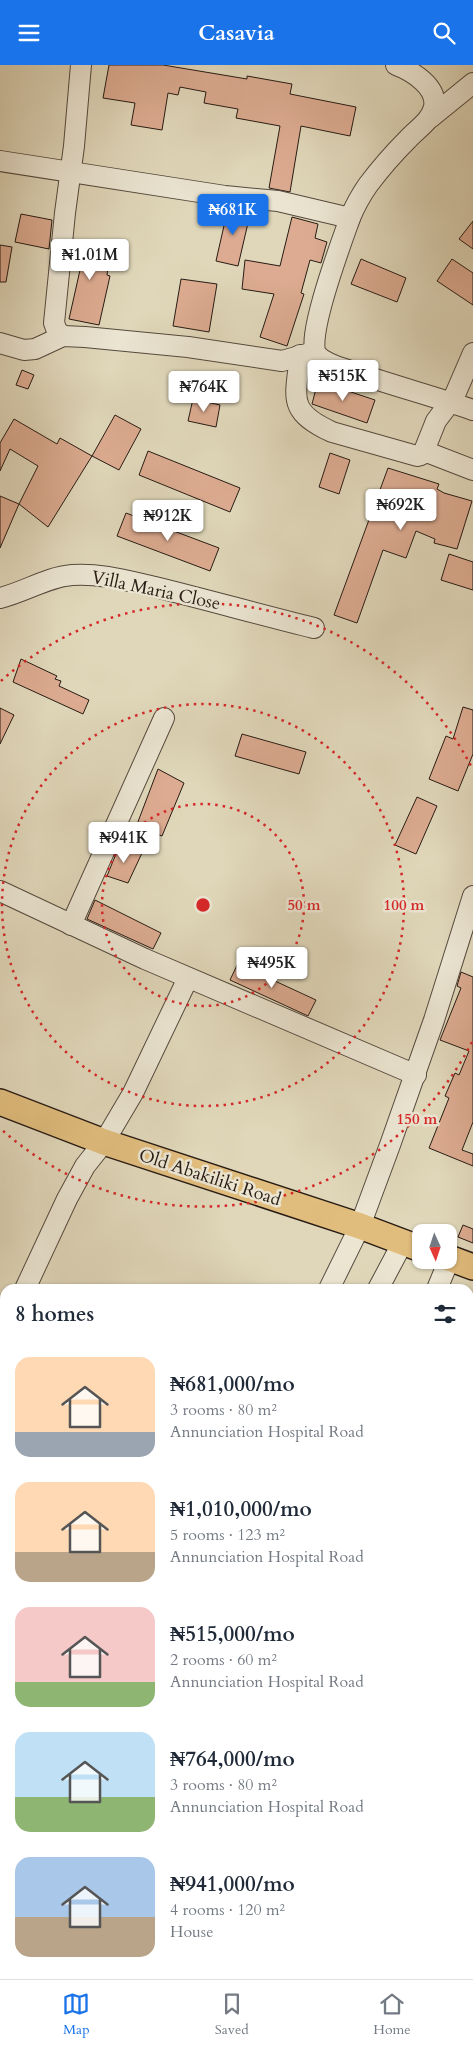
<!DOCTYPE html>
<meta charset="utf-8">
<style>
body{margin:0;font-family:Cardo,serif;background:#f2f2f3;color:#1f2937;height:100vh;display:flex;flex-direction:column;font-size:19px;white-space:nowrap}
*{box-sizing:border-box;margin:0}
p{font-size:16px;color:#747a83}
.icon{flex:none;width:28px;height:28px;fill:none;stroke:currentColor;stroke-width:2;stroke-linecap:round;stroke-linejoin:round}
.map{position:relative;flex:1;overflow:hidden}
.side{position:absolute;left:0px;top:1219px;width:474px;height:696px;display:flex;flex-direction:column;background:#fff;border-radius:15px 15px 0 0;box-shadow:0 1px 4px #0004}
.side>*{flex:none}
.needle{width:32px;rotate:177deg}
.controls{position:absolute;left:412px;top:1159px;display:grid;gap:10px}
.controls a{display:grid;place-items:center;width:45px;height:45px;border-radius:10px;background:#fff;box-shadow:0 1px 4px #0004;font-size:25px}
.price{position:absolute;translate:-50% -42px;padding:0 11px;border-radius:5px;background:#fff;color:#222;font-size:16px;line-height:32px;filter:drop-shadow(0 1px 2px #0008)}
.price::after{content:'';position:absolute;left:50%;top:30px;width:15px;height:11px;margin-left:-8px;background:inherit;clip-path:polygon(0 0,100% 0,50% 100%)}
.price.selected{background:#1a73e8;color:#fff}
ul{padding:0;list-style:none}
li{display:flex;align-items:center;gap:15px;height:125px;padding:0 15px}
li span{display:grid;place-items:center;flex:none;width:140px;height:100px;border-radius:15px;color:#555}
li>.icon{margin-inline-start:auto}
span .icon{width:60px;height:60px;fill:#fffc;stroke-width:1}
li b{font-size:21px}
h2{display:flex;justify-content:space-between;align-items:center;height:60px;padding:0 15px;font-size:21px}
header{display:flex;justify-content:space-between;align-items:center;height:65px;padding:0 15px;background:#1a73e8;color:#fff;font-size:22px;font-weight:800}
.tab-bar{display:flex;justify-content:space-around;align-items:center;height:70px;border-top:1px solid #e0e1e3;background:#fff;font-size:14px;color:#747a83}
.tab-bar a{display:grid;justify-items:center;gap:2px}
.tab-bar .selected{color:#1a73e8}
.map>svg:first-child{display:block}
</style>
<header><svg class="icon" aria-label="menu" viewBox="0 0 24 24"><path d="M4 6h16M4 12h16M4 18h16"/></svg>Casavia<svg class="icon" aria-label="search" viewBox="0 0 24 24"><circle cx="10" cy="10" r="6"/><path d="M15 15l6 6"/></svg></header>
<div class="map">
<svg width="473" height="1914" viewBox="0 0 473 1914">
<rect width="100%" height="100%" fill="#e0d7ba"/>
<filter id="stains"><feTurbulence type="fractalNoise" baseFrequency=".004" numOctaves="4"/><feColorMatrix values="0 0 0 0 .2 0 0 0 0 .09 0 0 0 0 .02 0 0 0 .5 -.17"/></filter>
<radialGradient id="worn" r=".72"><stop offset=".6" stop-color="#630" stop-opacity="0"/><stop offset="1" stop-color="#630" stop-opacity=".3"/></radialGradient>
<!-- building -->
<g fill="#dcab91" stroke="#271b14">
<path d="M109 0H163L247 14V11L292 19 290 29 356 42 350 71 301 61 290 127 269 123 280 61 236 53 238 44 204 38 206 27 180 22 178 30 168 28 162 65 131 60 135 38 103 33Z"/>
<path d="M228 143 251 145 238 201 216 196Z"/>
<path d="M21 149 52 155 49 184 15 177Z"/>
<path d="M292 152 318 159 315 173 327 177 321 198 310 195 301 228 304 229 287 281 260 272 274 229 242 224 245 195 280 201Z"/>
<path d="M473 156V184L459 174Z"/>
<path d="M75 175 111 180 107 210 110 211 99 260 69 254 80 205 71 204Z"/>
<path d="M0 180 12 182 6 217H0Z"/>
<path d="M361 194 406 213 397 237 351 219Z"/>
<path d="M452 194 473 208V240L437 216Z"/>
<path d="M181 214 217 219 209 267 173 261Z"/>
<path d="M22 305 34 310 28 324 16 320Z"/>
<path d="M318 316 375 335 367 358 312 339Z"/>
<path d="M193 334 220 340 216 362 188 356Z"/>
<path d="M115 350 141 364 119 405 92 391Z"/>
<path d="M14 354 57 379 60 373 92 391 48 462 19 439 38 401 10 384 0 406V378Z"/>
<path d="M148 386 240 423 230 447 139 410Z"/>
<path d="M330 388 350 395 339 429 319 422Z"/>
<path d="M388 403 439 419 437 424 444 428 472 436 457 484 434 478 435 474 416 466 406 493 383 485 357 558 334 550Z"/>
<path d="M0 431 19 439 0 483Z"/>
<path d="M126 448 219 483 210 506 117 471Z"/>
<path d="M449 489 473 497V525L441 515Z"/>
<path d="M21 594 57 611 55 614 61 616 59 621 89 635 83 649 13 617Z"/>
<path d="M463 642 473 645V689L458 726 429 714 446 671 453 674Z"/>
<path d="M0 643 14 650 0 679Z"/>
<path d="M242 669 306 687 299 709 235 691Z"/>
<path d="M158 704 184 718 162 771 136 762Z"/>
<path d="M417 732 437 741 416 789 395 780Z"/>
<path d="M120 779 142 788 128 818 107 811Z"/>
<path d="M95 835 161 868 153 884 87 854Z"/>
<path d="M240 894 252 898 249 904 316 935 308 951 230 915Z"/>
<path d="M461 907 473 912V1057L462 1085 473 1089V1101L429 1083 449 1033 445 1031 455 1008 459 1010 469 986 440 975 461 923 457 921Z"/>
<path d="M463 1160 473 1164V1178L458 1172Z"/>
</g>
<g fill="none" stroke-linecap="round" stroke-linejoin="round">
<!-- minor casing -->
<g stroke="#554a3e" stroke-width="22">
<g id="minor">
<path d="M396 0C412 6 438 22 434 42 431 56 417 64 408 74 394 88 380 104 368 120 361 130 355 141 350 153 343 173 304 276 317 290 325 299 339 302 351 306 391 320 433 331 473 345"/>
<path d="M430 53 473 18"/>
<path d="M0 96 225 131 278 136 350 153"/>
<path d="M63 271 57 266 54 258 65 148 74 81 81 0"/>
<path d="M0 278 24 285 35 284 63 271 85 272 188 282 282 296 314 287"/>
<path d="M300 290C296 332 286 346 332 367L417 391 421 390 424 386 436 356 454 332 473 288"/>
<path d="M424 386 473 405"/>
<path d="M0 533C25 527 47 512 72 510 101 508 128 516 155 522 208 535 261 550 314 563"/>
<path d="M0 826 145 894 416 1010"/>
<path d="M71 860 164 653"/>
<path d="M25 1224 67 1134 85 1101 104 1077 133 1028 188 913"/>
<path d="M329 1224 360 1161 390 1080 434 955 473 831"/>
<path d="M378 1224 403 1177"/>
<path d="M437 1224 449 1195"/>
<path d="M0 1276 5 1266"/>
<path d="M0 1450 5 1452"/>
<path d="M0 1507 5 1510"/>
<path d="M0 1571 5 1574"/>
<path d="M0 1630 5 1620"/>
<path d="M469 1648 473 1628"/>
<path d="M469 1840 473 1844"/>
</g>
</g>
<!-- major casing -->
<g stroke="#271b14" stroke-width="28">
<g id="major">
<path d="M0 1037 104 1077 360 1161 421 1184"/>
<path d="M449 1193 473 1202"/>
</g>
</g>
<!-- path -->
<g stroke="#271b14" stroke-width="2.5" stroke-dasharray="1 2.5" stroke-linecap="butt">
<path d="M40 1914 41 1910"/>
<path d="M284 1914 288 1910"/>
</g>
<!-- minor -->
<use href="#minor" stroke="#ebe5d2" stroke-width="20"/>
<!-- major -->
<use href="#major" stroke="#e0bc7d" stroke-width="25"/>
</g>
<!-- distance rings -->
<g fill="none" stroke="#d62828" stroke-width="2.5" stroke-dasharray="2.5 5">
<circle cx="203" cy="840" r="101"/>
<circle cx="203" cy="840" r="201"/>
<path d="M472 977A302 302 0 0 1 1 1064M1 616A302 302 0 0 1 472 703"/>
</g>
<g text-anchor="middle" stroke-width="5" stroke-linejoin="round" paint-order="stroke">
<!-- street labels -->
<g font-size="18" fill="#271b14" stroke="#ebe5d2">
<text transform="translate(156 525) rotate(12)" y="6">Villa Maria Close</text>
<text transform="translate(210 1112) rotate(18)" y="6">Old Abakiliki Road</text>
</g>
</g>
<circle cx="203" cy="840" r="8" fill="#d62828" stroke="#ebe5d2" stroke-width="2.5"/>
<g font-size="15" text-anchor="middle" font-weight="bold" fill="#d62828" stroke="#ebe5d2" stroke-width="5" stroke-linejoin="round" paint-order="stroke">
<text x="304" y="845">50 m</text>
<text x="404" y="845">100 m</text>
<text x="417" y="1059">150 m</text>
</g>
<rect width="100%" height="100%" filter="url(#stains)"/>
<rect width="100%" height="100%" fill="url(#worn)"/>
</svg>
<div class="controls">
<a><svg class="needle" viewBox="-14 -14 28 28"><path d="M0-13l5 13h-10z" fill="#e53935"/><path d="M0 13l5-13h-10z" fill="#747a83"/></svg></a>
</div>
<b class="price selected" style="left:233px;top:171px">₦681K</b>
<b class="price" style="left:90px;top:216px">₦1.01M</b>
<b class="price" style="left:343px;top:337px">₦515K</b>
<b class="price" style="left:204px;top:348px">₦764K</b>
<b class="price" style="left:401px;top:466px">₦692K</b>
<b class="price" style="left:168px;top:477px">₦912K</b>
<b class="price" style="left:124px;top:799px">₦941K</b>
<b class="price" style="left:272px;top:924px">₦495K</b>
<section class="side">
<h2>8 homes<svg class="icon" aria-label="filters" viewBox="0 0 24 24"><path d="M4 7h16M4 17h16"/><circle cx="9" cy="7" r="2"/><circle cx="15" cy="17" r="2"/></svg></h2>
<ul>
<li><span style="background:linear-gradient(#ffd9b3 75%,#9aa5b1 0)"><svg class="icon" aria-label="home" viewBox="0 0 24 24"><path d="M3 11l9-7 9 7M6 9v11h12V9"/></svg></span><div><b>₦681,000/mo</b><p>3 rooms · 80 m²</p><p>Annunciation Hospital Road</p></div></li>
<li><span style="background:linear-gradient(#ffd9b3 70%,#b9a48a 0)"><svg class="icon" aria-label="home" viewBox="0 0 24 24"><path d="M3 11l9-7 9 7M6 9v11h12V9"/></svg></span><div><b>₦1,010,000/mo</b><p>5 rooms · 123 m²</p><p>Annunciation Hospital Road</p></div></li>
<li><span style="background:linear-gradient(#f6c9c9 75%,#8fb573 0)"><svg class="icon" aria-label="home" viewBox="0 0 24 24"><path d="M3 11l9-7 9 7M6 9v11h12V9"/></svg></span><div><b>₦515,000/mo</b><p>2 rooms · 60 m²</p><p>Annunciation Hospital Road</p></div></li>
<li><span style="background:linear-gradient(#bfe0f5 65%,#8fb573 0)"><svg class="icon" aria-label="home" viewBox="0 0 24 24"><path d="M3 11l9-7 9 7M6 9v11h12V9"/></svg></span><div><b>₦764,000/mo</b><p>3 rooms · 80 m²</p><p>Annunciation Hospital Road</p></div></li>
<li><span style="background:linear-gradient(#a9c7e8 60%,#b9a48a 0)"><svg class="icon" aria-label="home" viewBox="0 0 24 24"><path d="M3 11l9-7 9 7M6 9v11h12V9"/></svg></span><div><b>₦941,000/mo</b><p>4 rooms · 120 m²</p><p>House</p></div></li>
</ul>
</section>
</div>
<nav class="tab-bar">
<a class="selected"><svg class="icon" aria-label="map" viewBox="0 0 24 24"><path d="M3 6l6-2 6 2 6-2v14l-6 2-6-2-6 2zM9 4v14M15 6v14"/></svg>Map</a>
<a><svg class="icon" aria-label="saved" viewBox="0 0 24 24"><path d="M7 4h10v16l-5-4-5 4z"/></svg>Saved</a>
<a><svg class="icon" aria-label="home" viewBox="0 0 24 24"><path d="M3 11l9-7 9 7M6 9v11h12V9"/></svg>Home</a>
</nav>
